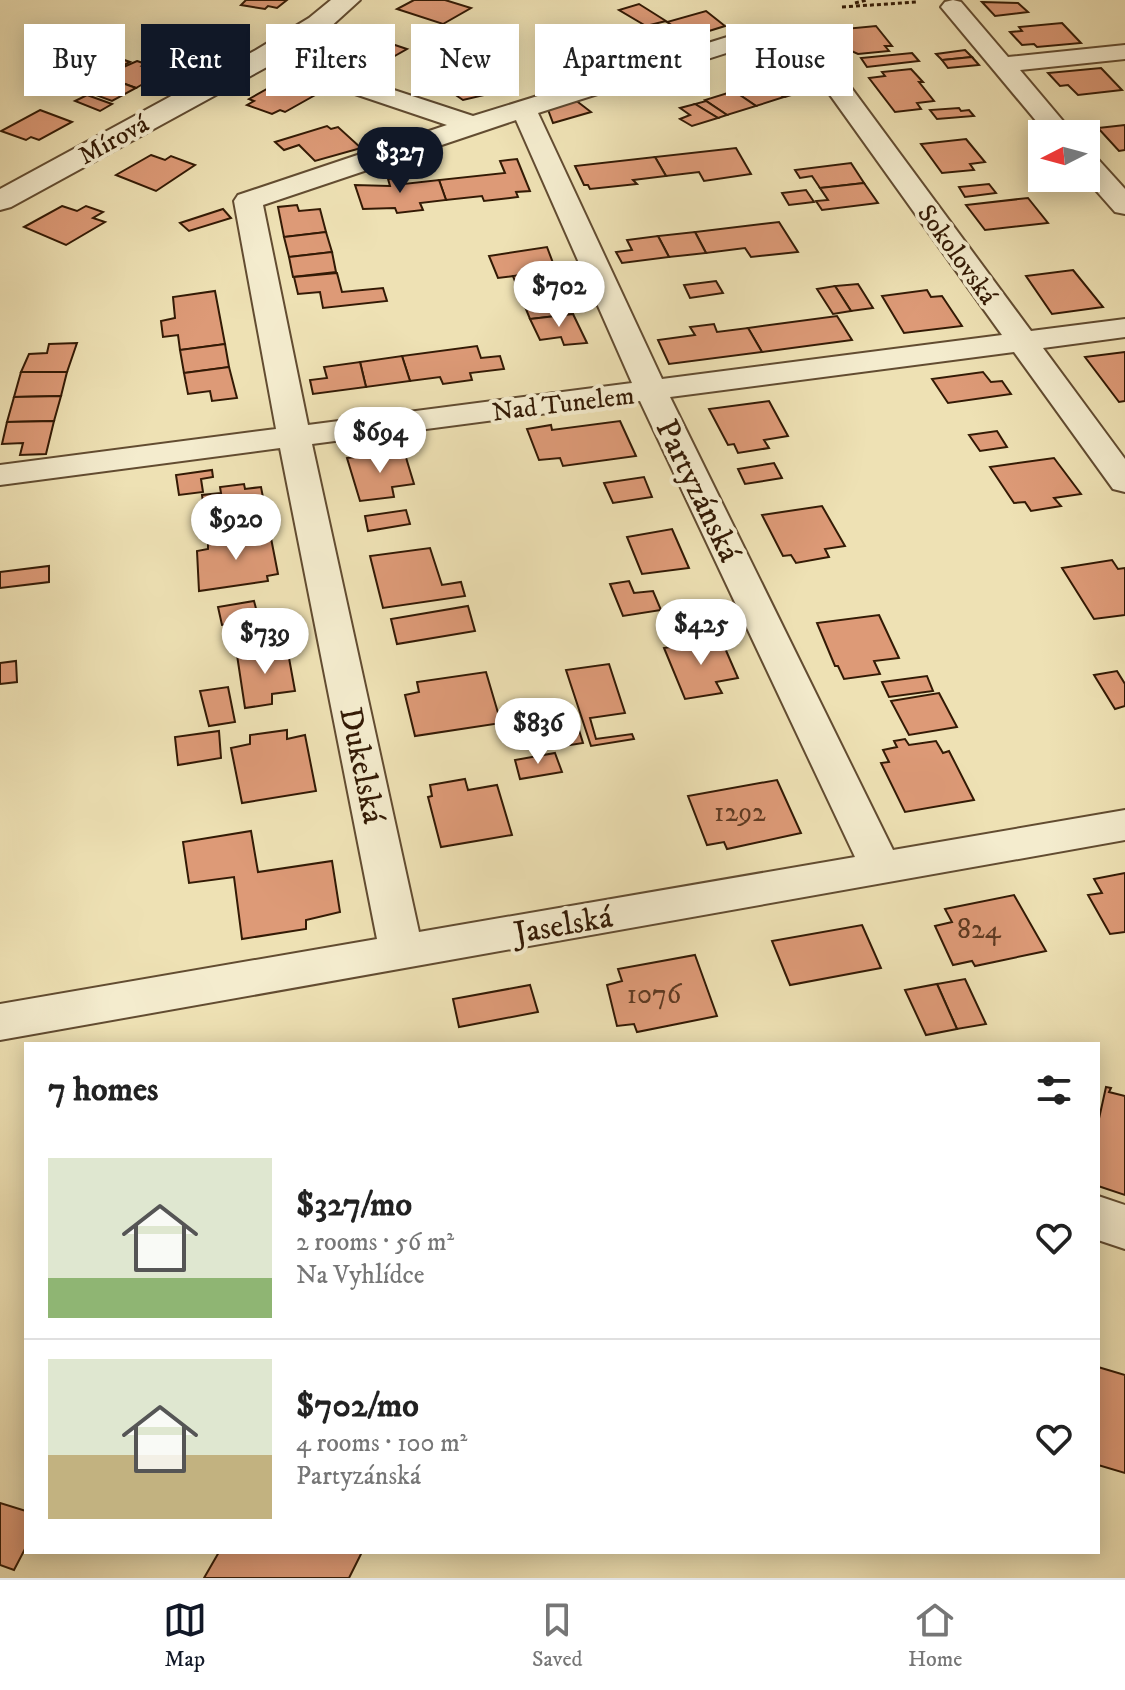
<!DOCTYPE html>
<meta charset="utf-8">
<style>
body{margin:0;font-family:"IM FELL DW Pica",serif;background:#f6f6f6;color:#222;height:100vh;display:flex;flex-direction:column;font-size:30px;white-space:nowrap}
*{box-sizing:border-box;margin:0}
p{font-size:26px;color:#767676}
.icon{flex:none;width:44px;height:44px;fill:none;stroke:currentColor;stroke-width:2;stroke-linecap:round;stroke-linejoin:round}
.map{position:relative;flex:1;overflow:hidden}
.details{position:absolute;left:24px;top:1042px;width:1076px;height:512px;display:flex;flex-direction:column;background:#fff;border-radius:0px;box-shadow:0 4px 20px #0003}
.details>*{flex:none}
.hud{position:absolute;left:24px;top:24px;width:1078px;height:72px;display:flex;gap:16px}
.needle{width:52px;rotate:264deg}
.buttons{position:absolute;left:1028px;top:120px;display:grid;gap:16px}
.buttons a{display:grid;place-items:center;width:72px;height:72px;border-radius:0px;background:#fff;box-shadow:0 4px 20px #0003;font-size:40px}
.price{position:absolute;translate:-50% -68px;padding:0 18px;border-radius:28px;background:#fff;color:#222;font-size:26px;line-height:52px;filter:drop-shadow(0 2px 4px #0008)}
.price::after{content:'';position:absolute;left:50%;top:48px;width:24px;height:18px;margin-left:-12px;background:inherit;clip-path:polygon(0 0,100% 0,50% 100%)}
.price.on{background:#111827;color:#fff}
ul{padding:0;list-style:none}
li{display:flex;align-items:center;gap:24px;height:200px;padding:0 24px}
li+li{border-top:2px solid #e0e0e0}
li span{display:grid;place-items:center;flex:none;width:224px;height:160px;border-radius:0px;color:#555}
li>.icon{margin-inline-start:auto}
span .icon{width:96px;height:96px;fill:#fffc;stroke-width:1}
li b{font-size:34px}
h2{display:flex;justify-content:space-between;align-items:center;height:96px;padding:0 24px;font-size:34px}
.tag{padding:0 28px;border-radius:0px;background:#fff;box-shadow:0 4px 20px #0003;font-size:28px;line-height:72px}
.tag.on{background:#111827;color:#fff}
.tab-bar{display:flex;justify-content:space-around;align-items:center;height:112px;border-top:2px solid #e0e0e0;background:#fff;font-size:22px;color:#767676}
.tab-bar a{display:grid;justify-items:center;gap:4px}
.tab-bar .on{color:#111827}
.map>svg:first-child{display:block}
</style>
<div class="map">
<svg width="1125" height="1578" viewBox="0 0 1125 1578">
<rect width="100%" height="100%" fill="#eee1b4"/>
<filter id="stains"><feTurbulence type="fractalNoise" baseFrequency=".0025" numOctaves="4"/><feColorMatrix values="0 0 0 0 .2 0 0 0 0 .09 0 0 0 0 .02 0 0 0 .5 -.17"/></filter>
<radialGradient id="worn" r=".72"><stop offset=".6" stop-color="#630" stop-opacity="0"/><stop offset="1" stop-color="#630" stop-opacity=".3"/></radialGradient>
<!-- building -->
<g fill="#dd9a77" stroke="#331a05" stroke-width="2">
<path d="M246 0H287L277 8 268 6 265 9 241 5Z"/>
<path d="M414 0H445L471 8 443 24 397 9Z"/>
<path d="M982 2 1018 3 1028 12 995 16Z"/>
<path d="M639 4 666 21 646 26 619 10Z"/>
<path d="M706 11 725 26 690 37 667 22Z"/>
<path d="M1062 23 1081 43 1037 47 1034 44 1022 45 1010 32 1022 31 1019 27Z"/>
<path d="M192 26 228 37 199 53 162 42Z"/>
<path d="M876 26 892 46H885L889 51 858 54 849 50 834 30Z"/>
<path d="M370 32 383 36 377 39 407 49 377 66 329 48 347 37 355 40Z"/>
<path d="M609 33 637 51 595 64 576 52 585 49 575 43Z"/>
<path d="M965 50 972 57 942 60 936 54Z"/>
<path d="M99 51 130 62 103 76 72 65Z"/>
<path d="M912 53 919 61 867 67 861 58Z"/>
<path d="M972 57 979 65 948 68 942 60Z"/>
<path d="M137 61 146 64 142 66 162 73 136 88 103 76Z"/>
<path d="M72 65 95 73 54 92 31 83Z"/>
<path d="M1101 68 1122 90 1078 95 1068 85 1060 86 1048 73Z"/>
<path d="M486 69 514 88 463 100 444 87 450 85 445 81Z"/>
<path d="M911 69 923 82H919L934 101 917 103 921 109 895 112 869 78 885 76 882 72Z"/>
<path d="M103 76 136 88 112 101 74 87Z"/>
<path d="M784 76 794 83 805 79 818 87 785 97 779 94 791 90 773 79Z"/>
<path d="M773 79 791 90 779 94 784 97 756 106 734 91Z"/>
<path d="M281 81 317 94 285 112 280 110 272 114 247 105 254 101 249 99Z"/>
<path d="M734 91 756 106 727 115 705 100Z"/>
<path d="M87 95 112 104 100 111 75 101Z"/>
<path d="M574 99 591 112 553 123 547 107Z"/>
<path d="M706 101 727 115 718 118 695 104Z"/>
<path d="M695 104 718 118 692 126 680 119 690 115 680 108Z"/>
<path d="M959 108 961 111 969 110 974 116 937 119 930 110Z"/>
<path d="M40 110 72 122 39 140 31 137 26 140 1 131Z"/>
<path d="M1125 125V150L1119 151 1098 128Z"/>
<path d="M327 126 331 129 338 127 361 148 315 161 299 145 284 150 275 142Z"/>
<path d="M966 139 985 162 970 164 974 170 942 173 921 144Z"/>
<path d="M736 148 751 174 704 181 699 172 666 176 655 157Z"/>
<path d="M151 155 165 160 171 156 195 165 156 191 116 175Z"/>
<path d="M655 157 666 176 633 180 637 184 590 189 588 185H584L575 166Z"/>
<path d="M517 159 530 191 516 192 518 197 484 201 482 196 446 200 439 180 505 173 500 161Z"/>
<path d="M851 163 864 183 820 188 812 176 800 178 795 170Z"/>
<path d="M402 178 404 184 439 180 446 200 420 203 423 210 397 213 395 208 363 209 355 185 390 186 388 179Z"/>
<path d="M864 183 878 203 822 210 816 201 828 200 820 188Z"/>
<path d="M989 184 996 193 965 197 959 187Z"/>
<path d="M806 190 814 202 789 205 782 193Z"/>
<path d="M1028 198 1048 223 985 230 966 205Z"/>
<path d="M297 205 299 211 320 209 326 232 284 237 278 207Z"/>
<path d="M62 206 77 211 86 206 103 212 93 218 105 222 66 245 24 227Z"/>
<path d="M223 209 231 218 189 231 180 223Z"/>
<path d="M779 222 798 252 751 257 745 248 706 253 695 232Z"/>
<path d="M326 232 332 252 289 257 284 237Z"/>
<path d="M695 232 706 253 669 257 658 236Z"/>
<path d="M658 236 669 257 622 263 616 252 632 250 627 240Z"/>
<path d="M547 247 556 271 498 278 489 256Z"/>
<path d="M332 252 336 272 293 277 289 257Z"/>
<path d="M1073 270 1103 307 1052 314 1026 276Z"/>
<path d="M556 271 564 292 521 297 513 276Z"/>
<path d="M337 273 342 292 383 288 387 301 323 308 320 292 298 294 294 277Z"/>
<path d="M716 281 723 293 690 298 684 285Z"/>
<path d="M858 284 873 308 851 311 835 286Z"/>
<path d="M835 286 851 311 833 314 817 289Z"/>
<path d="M927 290 931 297 942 296 962 326 904 333 882 296Z"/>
<path d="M215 291 225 344 180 350 178 335 163 337 161 321 175 318 173 297Z"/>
<path d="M564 292 573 314 530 319 521 297Z"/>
<path d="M573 314 587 343 564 345 561 337 540 340 530 319Z"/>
<path d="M837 316 852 340 762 352 748 328Z"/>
<path d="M714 324 717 332 748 328 762 352 669 364 658 340 695 335 690 327Z"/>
<path d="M77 343 67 372H21L29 354 47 353 49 344Z"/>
<path d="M225 344 229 367 184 373 180 350Z"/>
<path d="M477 346 481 358 500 356 504 369 470 373 472 380 443 384 440 377 410 381 402 356Z"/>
<path d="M1125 352V401L1119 402 1085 357Z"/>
<path d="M402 356 410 381 366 387 360 362Z"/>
<path d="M360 362 366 387 313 394 310 380 327 378 324 367Z"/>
<path d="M229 367 237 398 212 401 210 391 188 394 184 373Z"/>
<path d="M21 372H67L61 396 14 397Z"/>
<path d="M983 372 991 382 1002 381 1011 394 948 403 932 379Z"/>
<path d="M61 396 54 421 7 422 14 397Z"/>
<path d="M769 401 788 436 764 440 769 448 738 453 734 444 728 445 709 409Z"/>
<path d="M54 421 46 454 20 455 23 443 2 444 7 422Z"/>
<path d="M620 421 636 456 563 466 560 458 539 460 527 429 551 425 552 430Z"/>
<path d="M997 431 1007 447 980 451 969 435Z"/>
<path d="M404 451 414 484 392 487 394 497 360 501 347 458Z"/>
<path d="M1054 458 1081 494 1054 498 1061 506 1031 511 1025 502 1014 503 990 467Z"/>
<path d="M774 463 782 478 745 484 738 469Z"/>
<path d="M212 470 213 477 201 479 203 492 179 495 176 475Z"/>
<path d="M644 477 652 497 613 503 604 483Z"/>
<path d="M244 484 245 489 261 487 270 533 208 541 202 495 221 493 220 487Z"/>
<path d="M822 506 845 546 825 549 829 557 796 563 791 555 783 556 762 515Z"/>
<path d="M406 510 410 524 368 531 365 516Z"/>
<path d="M672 529 689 568 642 574 627 537Z"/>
<path d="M270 533 278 574 267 576 268 581 199 591 197 551 208 549V541Z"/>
<path d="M430 548 442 585 461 582 465 596 383 608 370 556Z"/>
<path d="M1112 560 1118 569 1125 568V615L1094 619 1062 568Z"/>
<path d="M49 566V582L0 588V572Z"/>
<path d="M629 581 634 593 653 591 661 610 623 616 610 584Z"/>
<path d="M254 601 259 620 222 625 218 607Z"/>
<path d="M468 606 475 631 397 644 391 619Z"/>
<path d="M879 615 899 658 874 661 880 674 844 679 838 666H835L817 623Z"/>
<path d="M721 639 738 678 716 682 722 693 685 699 664 648Z"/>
<path d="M287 647 295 691 272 694V704L245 708 237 655Z"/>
<path d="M16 661 17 682 0 684V663Z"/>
<path d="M609 664 625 713 590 718 596 739 632 734 634 739 591 746 566 670Z"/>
<path d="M1117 671 1125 684V706L1115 709 1094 675Z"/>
<path d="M486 672 501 723 415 736 405 695 419 692 417 682Z"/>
<path d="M927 676 933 691 889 697 882 682Z"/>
<path d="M228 687 235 722 209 726 200 691Z"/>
<path d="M939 693 957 727 909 735 891 701Z"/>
<path d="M573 711 583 743 533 751 523 719Z"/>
<path d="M287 730V739L305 735 316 791 242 803 231 748 250 744V735Z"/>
<path d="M219 731 221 758 178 765 175 737Z"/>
<path d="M905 739 909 745 936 741 943 753 949 751 974 800 905 812 881 763 889 762 883 750 897 747 894 741Z"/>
<path d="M555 753 562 772 520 779 515 760Z"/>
<path d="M465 779 468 790 497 785 512 835 441 847 428 797 432 796 430 785Z"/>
<path d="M777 780 801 833 727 849 724 842 707 845 688 796Z"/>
<path d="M251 831 258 872 332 861 340 912 306 920V929L242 939 234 877 189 883 183 842Z"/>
<path d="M1125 873V932L1110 934 1088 895 1102 893 1094 879Z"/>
<path d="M1014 895 1046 951 975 966 972 961 953 965 935 926 952 922 945 909Z"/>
<path d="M862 925 881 968 790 985 772 941Z"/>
<path d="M695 955 717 1016 637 1032 634 1024 617 1026 607 985 622 981 618 969Z"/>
<path d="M965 979 986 1024 957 1029 937 984Z"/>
<path d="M937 984 957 1029 926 1035 905 990Z"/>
<path d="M530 985 538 1012 459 1027 453 999Z"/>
<path d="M1106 1087 1111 1088 1109 1092 1125 1096V1195L1098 1186V1123Z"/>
<path d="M1098 1367 1125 1375V1473L1098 1465Z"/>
<path d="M0 1503 26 1511V1547L14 1570 0 1565Z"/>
<path d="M219 1552H362L349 1578H204Z"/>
</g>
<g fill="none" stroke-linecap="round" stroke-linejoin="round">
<!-- minor casing -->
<g stroke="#624c31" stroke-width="4">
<g id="minor">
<path d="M953 0 961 2 1008 57 1125 45V59L1020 70 1074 134H1047L941 7 945 2Z"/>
<path d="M786 26 813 36 1031 331 1125 319V337L1043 348 1125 459V492L1113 489 1014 352 670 397 893 850 1125 810V840L0 1040V1004L377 939 280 448 0 485V465L276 429 234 201 238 195 447 125 257 61 254 56 257 51H275L473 116 753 29ZM783 40 795 46 1002 335 662 379 538 113 764 41ZM516 120 632 383 308 425 263 205ZM640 401 855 857 419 932 312 444Z"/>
<path d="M1086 155 1096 157 1125 189V214L1115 212 1085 178Z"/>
<path d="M1098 1196 1125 1205V1249L1098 1240Z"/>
</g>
</g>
<!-- tertiary casing -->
<g stroke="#624c31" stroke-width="4">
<path id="tertiary" d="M331 0H360L327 30 276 62 11 207 0 210V189L256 50 309 18Z"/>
</g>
<!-- path -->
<g stroke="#331a05" stroke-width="3" stroke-dasharray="4 3" stroke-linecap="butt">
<path d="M855 3 867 0"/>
<path d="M842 7 917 2"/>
</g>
<!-- minor -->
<use href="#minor" fill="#f4ecce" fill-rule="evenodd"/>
<!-- tertiary -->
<use href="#tertiary" fill="#f4ecce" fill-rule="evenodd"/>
</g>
<g text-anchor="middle" stroke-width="8" stroke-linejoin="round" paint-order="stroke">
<!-- far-street labels -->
<g font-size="26" fill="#331a05" stroke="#f4ecce">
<text transform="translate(113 139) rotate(-29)" y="9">Mírová</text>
<text transform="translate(958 254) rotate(54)" y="9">Sokolovská</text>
<text transform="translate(563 403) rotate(-7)" y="9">Nad Tunelem</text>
</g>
<!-- number labels -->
<g font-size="28" fill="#5e3a22">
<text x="740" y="821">1292</text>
<text x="979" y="938">824</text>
<text x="654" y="1003">1076</text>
</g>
<!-- street labels -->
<g font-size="32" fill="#331a05" stroke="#f4ecce">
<text transform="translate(699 490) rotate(64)" y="11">Partyzánská</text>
<text transform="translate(363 765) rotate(78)" y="11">Dukelská</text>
<text transform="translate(563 924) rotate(-10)" y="11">Jaselská</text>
</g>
</g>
<rect width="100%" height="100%" filter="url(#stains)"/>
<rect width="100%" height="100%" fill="url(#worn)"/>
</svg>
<div class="buttons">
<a><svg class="needle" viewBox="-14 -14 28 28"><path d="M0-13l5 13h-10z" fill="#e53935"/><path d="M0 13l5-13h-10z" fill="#767676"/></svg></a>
</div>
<b class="price on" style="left:400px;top:195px">$327</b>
<b class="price" style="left:559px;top:329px">$702</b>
<b class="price" style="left:380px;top:475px">$694</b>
<b class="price" style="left:236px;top:562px">$920</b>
<b class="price" style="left:701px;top:667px">$425</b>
<b class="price" style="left:265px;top:676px">$739</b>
<b class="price" style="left:538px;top:766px">$836</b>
<div class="hud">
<a class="tag">Buy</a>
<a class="tag on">Rent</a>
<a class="tag">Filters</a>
<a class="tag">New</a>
<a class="tag">Apartment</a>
<a class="tag">House</a>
</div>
<section class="details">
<h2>7 homes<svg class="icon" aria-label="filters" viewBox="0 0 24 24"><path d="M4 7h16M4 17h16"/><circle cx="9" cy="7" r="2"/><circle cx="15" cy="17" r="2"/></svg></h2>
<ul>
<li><span style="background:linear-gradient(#dfe7d0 75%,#8fb573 0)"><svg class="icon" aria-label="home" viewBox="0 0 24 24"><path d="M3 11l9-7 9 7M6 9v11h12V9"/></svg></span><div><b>$327/mo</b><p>2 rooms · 56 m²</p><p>Na Vyhlídce</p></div><svg class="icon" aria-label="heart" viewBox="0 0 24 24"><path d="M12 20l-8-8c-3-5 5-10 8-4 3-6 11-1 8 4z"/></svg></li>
<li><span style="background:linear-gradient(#dfe7d0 60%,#c2b280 0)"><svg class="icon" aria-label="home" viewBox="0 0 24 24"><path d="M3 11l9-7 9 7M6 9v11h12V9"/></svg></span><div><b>$702/mo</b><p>4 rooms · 100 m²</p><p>Partyzánská</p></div><svg class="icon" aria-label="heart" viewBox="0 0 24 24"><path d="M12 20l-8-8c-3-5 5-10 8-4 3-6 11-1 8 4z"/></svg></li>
</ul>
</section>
</div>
<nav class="tab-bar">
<a class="on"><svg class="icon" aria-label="map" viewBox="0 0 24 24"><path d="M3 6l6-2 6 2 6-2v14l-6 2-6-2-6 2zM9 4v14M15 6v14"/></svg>Map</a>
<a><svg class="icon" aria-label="saved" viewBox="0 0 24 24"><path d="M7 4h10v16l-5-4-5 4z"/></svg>Saved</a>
<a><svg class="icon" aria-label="home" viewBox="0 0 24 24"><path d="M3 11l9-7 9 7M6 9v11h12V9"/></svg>Home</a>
</nav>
